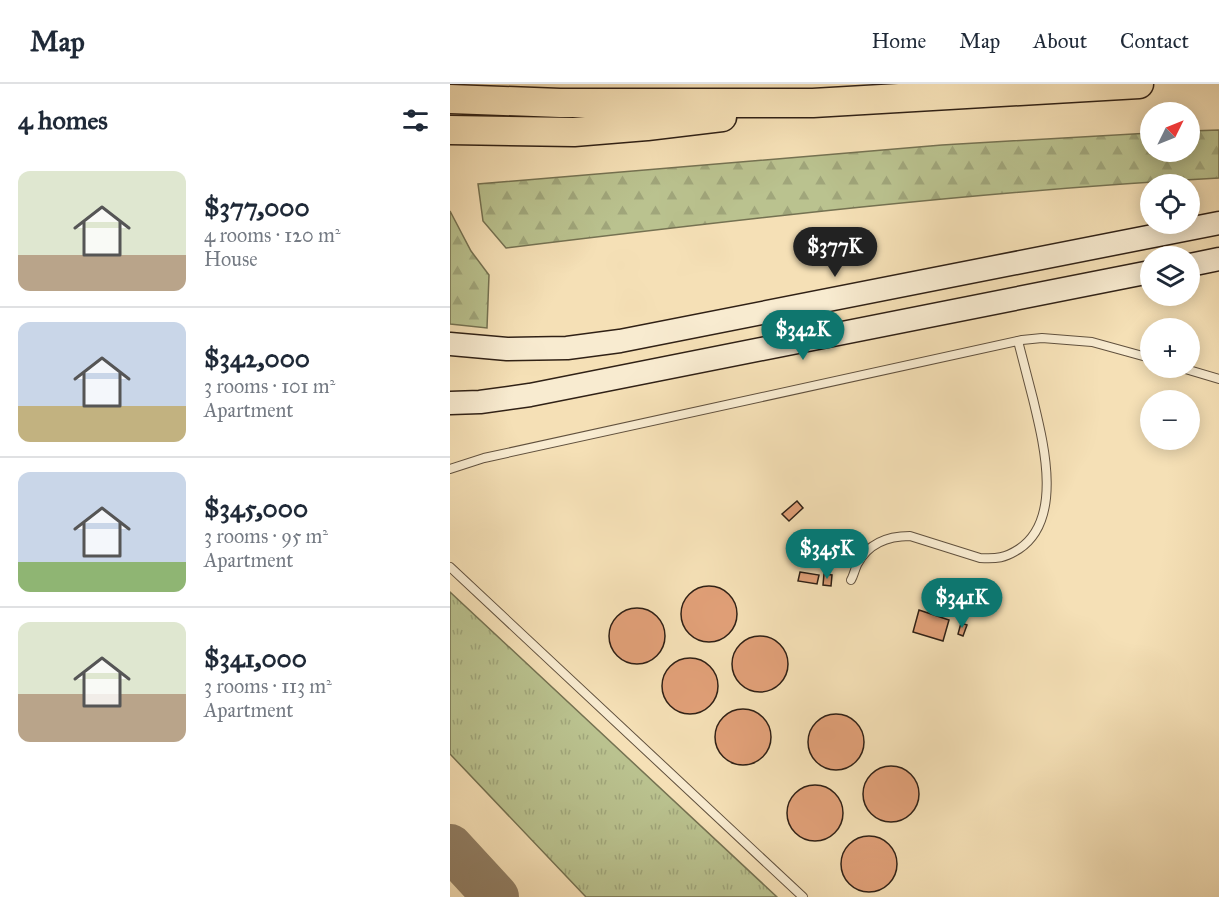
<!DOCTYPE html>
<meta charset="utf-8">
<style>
body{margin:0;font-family:"IM FELL Great Primer",serif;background:#f2f2f3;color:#1f2937;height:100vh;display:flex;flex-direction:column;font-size:22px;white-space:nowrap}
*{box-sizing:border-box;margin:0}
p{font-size:20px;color:#747a83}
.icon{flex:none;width:33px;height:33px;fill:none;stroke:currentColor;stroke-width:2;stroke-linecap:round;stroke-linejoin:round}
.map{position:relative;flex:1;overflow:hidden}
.side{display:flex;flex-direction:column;background:#fff;width:450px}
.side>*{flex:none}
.needle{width:39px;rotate:47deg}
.buttons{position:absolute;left:690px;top:18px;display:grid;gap:12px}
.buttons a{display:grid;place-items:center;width:60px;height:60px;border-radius:50%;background:#fff;box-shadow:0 3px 15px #0003;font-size:30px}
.price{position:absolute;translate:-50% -51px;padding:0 14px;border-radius:21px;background:#0f766e;color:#fff;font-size:20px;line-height:39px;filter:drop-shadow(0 2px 3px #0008)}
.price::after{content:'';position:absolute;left:50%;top:36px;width:18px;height:14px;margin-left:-9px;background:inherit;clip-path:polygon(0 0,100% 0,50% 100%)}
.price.selected{background:#222;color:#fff}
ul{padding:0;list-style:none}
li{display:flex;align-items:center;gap:18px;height:150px;padding:0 18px}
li+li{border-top:2px solid #e0e1e3}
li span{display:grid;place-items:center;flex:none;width:168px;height:120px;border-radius:12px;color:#555}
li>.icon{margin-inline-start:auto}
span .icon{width:72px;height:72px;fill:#fffc;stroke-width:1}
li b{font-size:26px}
h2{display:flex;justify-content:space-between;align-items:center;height:72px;padding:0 18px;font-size:26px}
header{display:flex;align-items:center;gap:36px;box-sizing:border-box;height:84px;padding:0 30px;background:#fff;border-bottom:2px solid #e0e1e3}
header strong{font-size:28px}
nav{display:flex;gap:33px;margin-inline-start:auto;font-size:21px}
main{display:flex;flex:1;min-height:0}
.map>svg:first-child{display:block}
</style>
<header>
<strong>Map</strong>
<nav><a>Home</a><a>Map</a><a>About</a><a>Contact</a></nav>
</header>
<main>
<section class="side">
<h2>4 homes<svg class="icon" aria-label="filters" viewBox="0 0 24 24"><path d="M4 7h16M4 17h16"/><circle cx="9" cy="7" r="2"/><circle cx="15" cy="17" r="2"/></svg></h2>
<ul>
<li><span style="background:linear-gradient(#dfe7d0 70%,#b9a48a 0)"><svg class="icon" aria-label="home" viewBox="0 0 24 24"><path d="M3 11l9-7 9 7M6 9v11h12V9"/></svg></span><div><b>$377,000</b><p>4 rooms · 120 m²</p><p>House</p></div></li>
<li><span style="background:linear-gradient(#c9d6e8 70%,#c2b280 0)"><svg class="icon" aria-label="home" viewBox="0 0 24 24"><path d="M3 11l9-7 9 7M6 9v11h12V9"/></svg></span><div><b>$342,000</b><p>3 rooms · 101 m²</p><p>Apartment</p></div></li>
<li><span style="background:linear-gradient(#c9d6e8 75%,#8fb573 0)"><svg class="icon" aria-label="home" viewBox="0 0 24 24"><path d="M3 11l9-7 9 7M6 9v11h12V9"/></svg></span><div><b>$345,000</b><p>3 rooms · 95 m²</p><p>Apartment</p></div></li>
<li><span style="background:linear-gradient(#dfe7d0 60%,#b9a48a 0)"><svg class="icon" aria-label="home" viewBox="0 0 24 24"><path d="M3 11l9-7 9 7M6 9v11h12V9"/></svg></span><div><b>$341,000</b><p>3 rooms · 113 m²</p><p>Apartment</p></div></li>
</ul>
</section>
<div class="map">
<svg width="769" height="813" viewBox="0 0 769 813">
<defs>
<pattern id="grass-tufts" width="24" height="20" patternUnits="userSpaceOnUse" patternTransform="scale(1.5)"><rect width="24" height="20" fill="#bac28f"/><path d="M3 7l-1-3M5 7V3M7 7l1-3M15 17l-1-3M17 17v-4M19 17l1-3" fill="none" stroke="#a0a67b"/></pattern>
<pattern id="forest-firs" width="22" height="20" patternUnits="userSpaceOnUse" patternTransform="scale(1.5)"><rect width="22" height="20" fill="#bac28f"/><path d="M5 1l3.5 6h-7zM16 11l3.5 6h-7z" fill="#a0a67b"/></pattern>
</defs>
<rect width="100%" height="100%" fill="#f5e0b6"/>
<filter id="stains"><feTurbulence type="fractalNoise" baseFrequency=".00333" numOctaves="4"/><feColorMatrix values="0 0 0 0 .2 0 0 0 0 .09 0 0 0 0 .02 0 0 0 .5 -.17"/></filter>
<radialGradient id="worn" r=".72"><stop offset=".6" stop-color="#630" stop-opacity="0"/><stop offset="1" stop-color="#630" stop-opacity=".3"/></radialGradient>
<!-- grass -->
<path fill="url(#grass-tufts)" stroke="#757252" stroke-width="1.5" d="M0 508 327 813H136L0 670Z"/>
<!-- forest -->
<g fill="url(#forest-firs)" stroke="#757252" stroke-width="1.5">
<path d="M769 46V94C530 107 293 135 56 164L33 137 28 100 492 61 700 49V68H740V47Z"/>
<path d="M0 127 21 167 39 191 37 244 0 240Z"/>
</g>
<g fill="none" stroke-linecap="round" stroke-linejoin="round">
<!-- taxiway -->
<path stroke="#928066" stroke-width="46" d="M0 763 46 813"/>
</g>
<!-- building -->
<g fill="#e1a078" stroke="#302116" stroke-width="1.5">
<path d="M347 417 353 424 339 437 332 430Z"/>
<path d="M350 488 369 491 367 500 348 497Z"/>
<path d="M374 490 382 491 381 502 373 501Z"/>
<circle cx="259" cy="530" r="28"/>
<circle cx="187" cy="552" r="28"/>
<path d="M469 526 499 536 493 557 463 548Z"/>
<path d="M511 539 517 541 513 552 508 550Z"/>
<circle cx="310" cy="580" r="28"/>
<circle cx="240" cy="602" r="28"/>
<circle cx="293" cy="653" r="28"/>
<circle cx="386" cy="658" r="28"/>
<circle cx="441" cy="710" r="28"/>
<circle cx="365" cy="729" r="28"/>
<circle cx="419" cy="780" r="28"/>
</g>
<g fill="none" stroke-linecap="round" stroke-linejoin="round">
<!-- service casing -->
<g stroke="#61513e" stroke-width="10">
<g id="service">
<path d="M732 284 769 295"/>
<path d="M0 385 34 374 572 256 592 254 642 258 700 274"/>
<path d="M0 483 353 813"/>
<path d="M401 496C404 491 405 484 408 479 419 459 438 452 460 452L530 474C547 475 555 474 569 465 614 435 593 357 583 315 578 295 573 276 568 257"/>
</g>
</g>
<!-- secondary casing -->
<g stroke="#302116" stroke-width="25">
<g id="secondary">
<path d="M740 181 769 175"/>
<path d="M0 260 57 265 117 264 170 257 769 139"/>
<path d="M0 319 30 318 80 311 700 188"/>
</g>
</g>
<!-- motorway casing -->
<g stroke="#302116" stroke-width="31">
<g id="motorway">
<path d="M0 15 110 19H363L689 0"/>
<path d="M0 46 124 48 197 42 272 33"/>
</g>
</g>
<!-- service -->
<use href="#service" stroke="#f8ebd0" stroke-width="8"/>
<!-- secondary -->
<use href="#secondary" stroke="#f8ebd0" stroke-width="22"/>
<!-- motorway -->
<use href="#motorway" stroke="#f5e0b6" stroke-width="28"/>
</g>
<rect width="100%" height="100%" filter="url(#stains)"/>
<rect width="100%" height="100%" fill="url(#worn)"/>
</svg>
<div class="buttons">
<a><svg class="needle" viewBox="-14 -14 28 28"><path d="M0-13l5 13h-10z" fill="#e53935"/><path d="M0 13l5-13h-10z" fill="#747a83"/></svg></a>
<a><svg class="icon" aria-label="locate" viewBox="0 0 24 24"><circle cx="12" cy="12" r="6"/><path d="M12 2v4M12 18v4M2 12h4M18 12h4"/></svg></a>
<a><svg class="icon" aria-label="layers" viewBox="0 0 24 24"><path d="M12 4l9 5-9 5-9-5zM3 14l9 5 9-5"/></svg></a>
<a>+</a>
<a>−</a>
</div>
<b class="price selected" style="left:385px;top:194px">$377K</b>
<b class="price" style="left:353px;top:277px">$342K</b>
<b class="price" style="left:377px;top:496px">$345K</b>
<b class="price" style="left:512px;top:545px">$341K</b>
</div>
</main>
